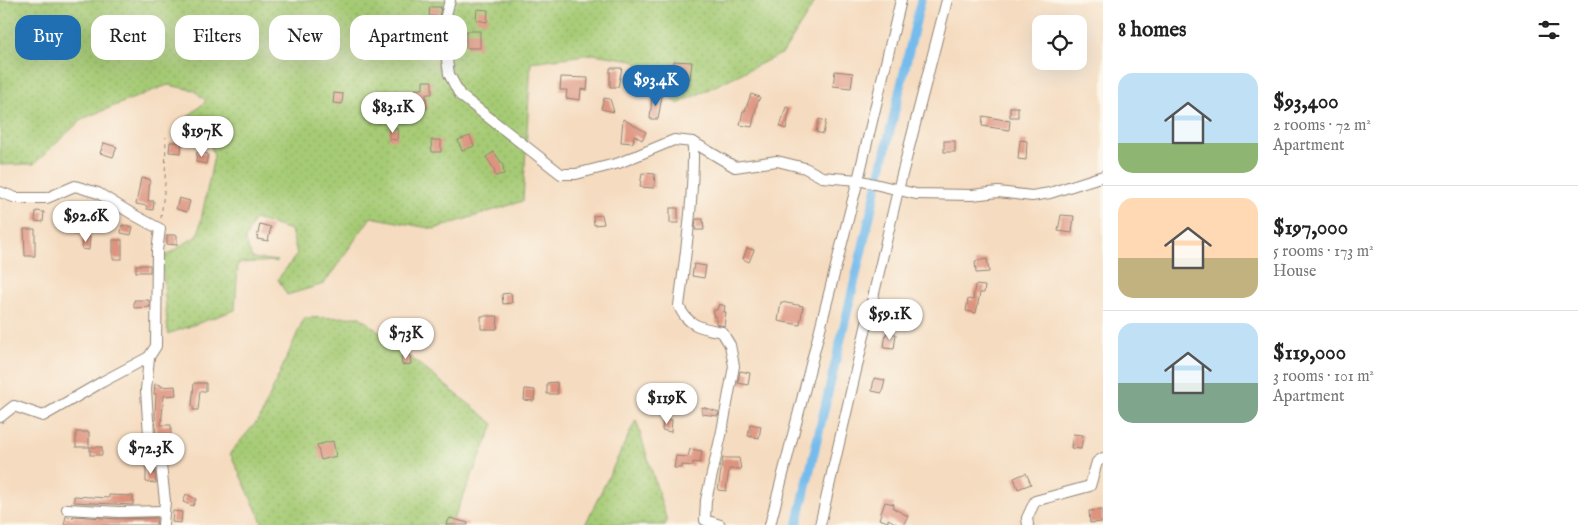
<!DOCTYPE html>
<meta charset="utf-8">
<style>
body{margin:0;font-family:"IM FELL English",serif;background:#f2f2f2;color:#222;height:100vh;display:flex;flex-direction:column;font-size:19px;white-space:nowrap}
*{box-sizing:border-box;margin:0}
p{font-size:16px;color:#767676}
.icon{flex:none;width:28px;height:28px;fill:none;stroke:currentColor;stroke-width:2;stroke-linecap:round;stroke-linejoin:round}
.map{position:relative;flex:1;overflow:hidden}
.panel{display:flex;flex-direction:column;background:#fff;width:475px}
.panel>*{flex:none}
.banner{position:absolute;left:15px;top:15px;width:475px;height:45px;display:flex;gap:10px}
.tools{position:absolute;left:1032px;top:15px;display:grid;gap:10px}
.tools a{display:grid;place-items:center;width:55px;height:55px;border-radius:10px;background:#fff;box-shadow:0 5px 20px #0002;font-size:25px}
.price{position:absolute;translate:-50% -42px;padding:0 11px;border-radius:18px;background:#fff;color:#222;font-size:16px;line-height:32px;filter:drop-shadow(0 1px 2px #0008)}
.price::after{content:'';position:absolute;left:50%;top:30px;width:15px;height:11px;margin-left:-8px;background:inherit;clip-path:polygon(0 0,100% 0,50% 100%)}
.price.on{background:#1f6fb2;color:#fff}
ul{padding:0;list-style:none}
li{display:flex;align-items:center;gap:15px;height:125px;padding:0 15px}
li+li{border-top:1px solid #e0e0e0}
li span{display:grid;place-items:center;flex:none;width:140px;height:100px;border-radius:15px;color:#555}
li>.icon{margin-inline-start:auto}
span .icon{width:60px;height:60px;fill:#fffc;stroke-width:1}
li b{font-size:21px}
h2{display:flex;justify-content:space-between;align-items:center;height:60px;padding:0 15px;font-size:21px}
.chip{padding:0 18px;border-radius:15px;background:#fff;box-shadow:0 5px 20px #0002;font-size:18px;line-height:45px}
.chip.on{background:#1f6fb2;color:#fff}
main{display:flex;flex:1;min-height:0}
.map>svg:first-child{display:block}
</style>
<main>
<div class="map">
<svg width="1103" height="525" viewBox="0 0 1103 525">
<defs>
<pattern id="grass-dots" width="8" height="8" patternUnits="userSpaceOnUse" patternTransform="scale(1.25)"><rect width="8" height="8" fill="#a6cb75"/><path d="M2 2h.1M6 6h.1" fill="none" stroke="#8fae65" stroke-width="1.8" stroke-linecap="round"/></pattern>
</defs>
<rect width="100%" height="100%" fill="#fbf7ec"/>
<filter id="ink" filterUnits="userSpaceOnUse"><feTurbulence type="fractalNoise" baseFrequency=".02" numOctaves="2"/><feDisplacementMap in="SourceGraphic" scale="10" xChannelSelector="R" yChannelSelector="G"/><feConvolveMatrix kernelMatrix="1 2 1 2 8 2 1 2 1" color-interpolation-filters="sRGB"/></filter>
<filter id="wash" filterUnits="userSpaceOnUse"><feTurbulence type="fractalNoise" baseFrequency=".0096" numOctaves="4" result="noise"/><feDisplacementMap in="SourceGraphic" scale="20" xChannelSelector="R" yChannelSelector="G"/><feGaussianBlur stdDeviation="1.12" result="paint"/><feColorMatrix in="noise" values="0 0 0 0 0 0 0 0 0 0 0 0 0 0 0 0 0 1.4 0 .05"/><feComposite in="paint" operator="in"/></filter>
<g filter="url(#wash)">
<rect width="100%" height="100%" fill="#f5dbbf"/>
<!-- grass -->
<g fill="url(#grass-dots)" stroke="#687b50">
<path d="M0 0H816L783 53 678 104 633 60 593 54 531 62 523 201 434 229 371 217 324 284 287 295 278 279 297 254 291 230 254 219 245 240 252 258 278 261 238 263 235 310 168 334 162 258 198 235 214 156 207 134 185 119 206 101 194 90 168 85 154 90 82 119 34 164 0 165Z"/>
<path d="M360 317 494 424 451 525H266L262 522 230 453 260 418 304 318Z"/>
<path d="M636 420 667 521 665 525H585Z"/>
</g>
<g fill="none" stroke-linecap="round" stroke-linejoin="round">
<!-- canal -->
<path stroke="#75bcec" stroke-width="9" d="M797 525 921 0"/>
</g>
<g id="blocks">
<!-- building -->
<g fill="#de937e">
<path d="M430 7H441L439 17 429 16Z"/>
<path d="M477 9 488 10 487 22 476 20Z"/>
<rect x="323" y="25" width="12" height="10"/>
<rect x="466" y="31" width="14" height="17"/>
<path d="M674 61 692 62 690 79H687L686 89 678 87 679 83H669V74H673Z"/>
<path d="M610 68H622L618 87H610Z"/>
<path d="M835 71 853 73 851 88 833 86Z"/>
<path d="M561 77 588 78 587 90 581 89 580 100 566 98 567 90H560Z"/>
<path d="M423 81H432V94H426L427 109 419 110V99H414L415 89H423Z"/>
<path d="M334 93 343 94 342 104 333 103Z"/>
<path d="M751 94 760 97 757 104 752 127 740 125 743 111H745Z"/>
<path d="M652 95 662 96 658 119H650Z"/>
<path d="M604 98 610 99 614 112 601 109Z"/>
<path d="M786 107 790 108 786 129 780 127Z"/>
<rect x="1010" y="107" width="8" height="10"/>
<path d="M983 116 1010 121 1009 130 982 126Z"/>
<path d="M623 119 646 132 642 140 634 135 633 143 621 142Z"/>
<path d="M819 119 826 121 823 134 816 132Z"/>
<path d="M389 128 398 129 397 140 389 139Z"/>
<path d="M470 136 474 146 462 151 458 140Z"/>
<path d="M431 140H441V152H432Z"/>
<path d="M1020 140 1027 141 1026 160 1018 159Z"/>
<rect x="944" y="141" width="11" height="11"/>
<path d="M170 142H182L181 153 169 152Z"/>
<path d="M104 143 117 147 113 157 100 153Z"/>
<path d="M197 152 208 154 206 164 196 162Z"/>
<path d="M494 152 503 165 504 174 495 176 494 169 486 157Z"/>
<path d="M642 173 655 174 654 188 640 187Z"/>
<path d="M141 178 150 179 148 201H154L153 210 147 209V206L136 204Z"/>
<path d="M179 198 190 201 187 212 176 209Z"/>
<rect x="670" y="208" width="8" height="15"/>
<path d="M36 211 44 212 43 222 35 221Z"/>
<path d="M78 214H85L84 233H76Z"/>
<path d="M602 215 604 224 594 225 593 216Z"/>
<path d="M1061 215 1074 216 1072 233 1058 231Z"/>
<path d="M696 219H703L704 230H695Z"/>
<path d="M260 224 271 227 268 241 257 239Z"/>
<path d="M122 225 133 227 131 235 121 233Z"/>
<path d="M24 229H35V256H25Z"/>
<path d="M83 235 90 236 89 250 82 249Z"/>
<path d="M167 235H177V245L167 244Z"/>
<rect x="113" y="240" width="9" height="19"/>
<path d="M747 248 754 250 749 262 743 259Z"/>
<path d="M987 259 989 272 976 273 975 261Z"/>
<path d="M694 264 706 266 704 278 692 276Z"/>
<rect x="136" y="265" width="14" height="7"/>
<path d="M975 285 985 286 984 293H980L976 313 966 311 968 299 973 300Z"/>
<path d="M511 293 512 303 503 304 502 294Z"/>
<path d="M134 300H149L150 307 134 308Z"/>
<path d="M781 302 803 306 800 325 778 321Z"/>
<path d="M719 304 725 306 724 312H726L724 326 716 324V317L713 316 714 310H717Z"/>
<path d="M481 316H498L497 329H481Z"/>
<path d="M886 333 896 334 894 349 884 348Z"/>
<path d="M410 355 411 364 402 365 401 356Z"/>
<path d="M740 371 750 373 748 385 738 383Z"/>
<path d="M874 378 885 380 882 393 872 391Z"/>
<path d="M557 382 558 394H547V383Z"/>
<path d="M194 383H206V391H200L198 410H193V406H192Z"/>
<path d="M155 384 161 385V387L175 386 176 395 164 396 161 425H171V441L178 440V448L163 449 162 438H158L156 434 155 414 156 394H154Z"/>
<path d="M525 389 535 390 534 401 524 400Z"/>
<path d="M702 407 719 412 718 416 702 414Z"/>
<path d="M663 418 672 420 671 432 662 430Z"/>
<path d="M750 424 761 426 759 438 748 436Z"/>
<rect x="76" y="432" width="13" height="15"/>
<path d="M1073 434 1083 435 1081 449 1071 448Z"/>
<path d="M333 441 336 456 321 460 317 445Z"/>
<rect x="90" y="447" width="12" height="8"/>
<path d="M690 449 702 451 700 463 693 462V466L682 465V468H674L676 456 688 457Z"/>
<path d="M723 458H739L741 469H729L726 491 718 490Z"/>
<path d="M146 467H154L156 483 146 482Z"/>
<path d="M1026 473 1031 484 1018 489 1014 478Z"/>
<path d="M186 494 196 499 193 506 183 502Z"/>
<path d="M109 495 133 496V505L74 502V496L109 498Z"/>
<path d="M885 502 894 504 893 508 908 516 903 525H899L888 519V522L879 519Z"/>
<path d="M1102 510 1103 522 1090 523 1089 511Z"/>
<path d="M173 511 182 512 181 523 172 522Z"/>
<path d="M66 516 73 518V516L119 519 157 518 156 525H64Z"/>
<path d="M450 518 468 523V525H446Z"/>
</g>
</g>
</g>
<g filter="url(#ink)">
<use href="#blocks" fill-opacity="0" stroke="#908375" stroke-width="1"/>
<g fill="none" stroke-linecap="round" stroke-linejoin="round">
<!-- minor casing -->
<g stroke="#908375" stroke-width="12">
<g id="minor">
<path d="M450 0 446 15 445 46 449 74 460 95 561 174H576L619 163 674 140 693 142 735 167 777 161 805 168 822 177 858 180 916 194 972 195 998 192 1032 196 1050 193 1103 176"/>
<path d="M693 142C694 197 686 251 679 306 687 326 702 328 722 332L730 345 734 366 722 431 706 500 705 520 720 525"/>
<path d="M0 192 16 198H47L75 186 98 193 134 215 160 229 157 251 156 346 149 357 146 390 149 435 161 465 165 501 163 525"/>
<path d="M0 417 14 406 43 416 102 382 149 357"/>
<path d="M67 509 119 512 164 511"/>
<path d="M770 525 858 180 901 0"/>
<path d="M820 525 898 190 947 0"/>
<path d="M1028 525 1027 518 1035 501 1090 486 1097 462 1103 458"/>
</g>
</g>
<!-- path -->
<path stroke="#908375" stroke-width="1" stroke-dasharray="4 4" stroke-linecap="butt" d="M161 218 165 183 166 137"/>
<!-- minor -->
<use href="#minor" stroke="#fff" stroke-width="10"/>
</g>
</g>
</svg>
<div class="tools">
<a><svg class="icon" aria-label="locate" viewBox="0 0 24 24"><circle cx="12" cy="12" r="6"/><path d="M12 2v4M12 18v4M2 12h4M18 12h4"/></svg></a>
</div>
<b class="price on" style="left:656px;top:107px">$93.4K</b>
<b class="price" style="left:393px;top:134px">$83.1K</b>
<b class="price" style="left:202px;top:158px">$197K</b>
<b class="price" style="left:86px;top:243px">$92.6K</b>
<b class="price" style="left:890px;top:341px">$59.1K</b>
<b class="price" style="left:406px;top:360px">$73K</b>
<b class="price" style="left:667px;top:425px">$119K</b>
<b class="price" style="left:151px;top:475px">$72.3K</b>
<div class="banner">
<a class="chip on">Buy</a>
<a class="chip">Rent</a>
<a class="chip">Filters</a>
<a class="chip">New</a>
<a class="chip">Apartment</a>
</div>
</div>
<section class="panel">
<h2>8 homes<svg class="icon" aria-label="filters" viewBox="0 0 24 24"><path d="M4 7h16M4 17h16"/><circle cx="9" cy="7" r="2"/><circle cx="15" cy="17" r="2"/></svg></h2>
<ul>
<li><span style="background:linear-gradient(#bfe0f5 70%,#8fb573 0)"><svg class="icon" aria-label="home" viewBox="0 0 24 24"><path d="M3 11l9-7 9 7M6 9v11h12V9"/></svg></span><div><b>$93,400</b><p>2 rooms · 72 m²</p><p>Apartment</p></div></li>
<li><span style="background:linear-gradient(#ffd9b3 60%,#c2b280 0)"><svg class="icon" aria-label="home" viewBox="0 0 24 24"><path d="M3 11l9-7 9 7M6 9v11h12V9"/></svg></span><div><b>$197,000</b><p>5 rooms · 173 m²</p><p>House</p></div></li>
<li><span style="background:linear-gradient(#bfe0f5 60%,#7fa58c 0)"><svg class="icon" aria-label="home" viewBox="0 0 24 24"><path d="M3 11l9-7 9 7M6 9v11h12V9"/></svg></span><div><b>$119,000</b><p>3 rooms · 101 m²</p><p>Apartment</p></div></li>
</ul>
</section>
</main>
